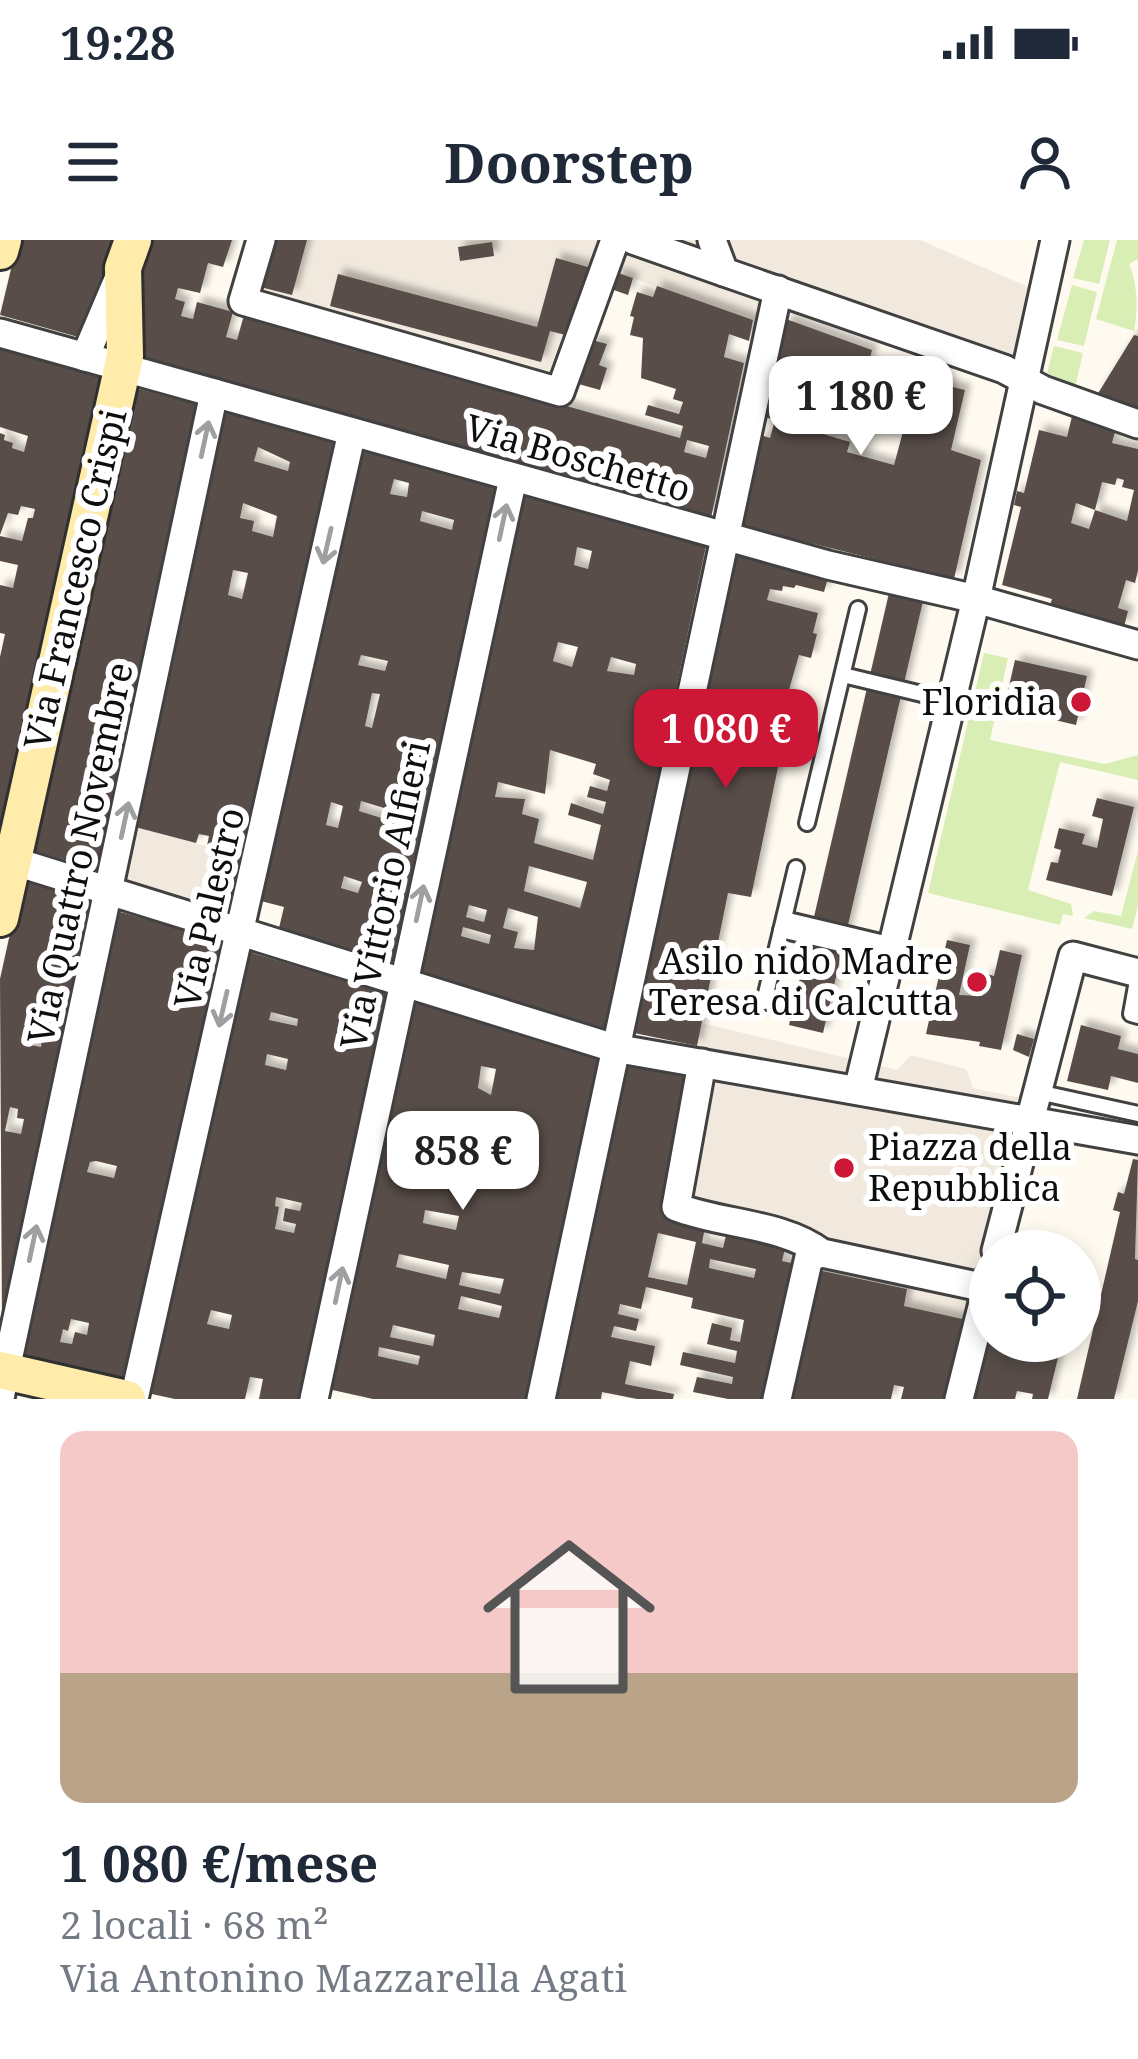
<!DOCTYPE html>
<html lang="it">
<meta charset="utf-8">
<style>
body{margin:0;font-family:"Noto Serif",serif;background:#f6f6f7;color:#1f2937;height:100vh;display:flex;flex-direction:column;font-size:45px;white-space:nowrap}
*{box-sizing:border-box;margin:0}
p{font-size:39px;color:#747a83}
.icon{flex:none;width:66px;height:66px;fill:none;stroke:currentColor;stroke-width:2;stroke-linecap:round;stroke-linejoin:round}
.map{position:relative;height:1159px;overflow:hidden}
.side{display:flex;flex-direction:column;background:#fff;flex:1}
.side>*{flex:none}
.tools{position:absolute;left:969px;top:990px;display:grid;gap:24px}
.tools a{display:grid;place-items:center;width:132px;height:132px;border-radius:50%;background:#fff;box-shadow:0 6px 18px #0003;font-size:60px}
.price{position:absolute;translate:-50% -102px;padding:0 27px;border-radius:24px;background:#fff;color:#222;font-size:39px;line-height:78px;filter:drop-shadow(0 3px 6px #0008)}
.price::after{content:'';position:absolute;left:50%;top:72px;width:36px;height:27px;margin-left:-18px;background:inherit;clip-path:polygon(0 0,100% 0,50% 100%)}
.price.current{background:#cd1736;color:#fff}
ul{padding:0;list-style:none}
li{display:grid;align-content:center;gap:24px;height:636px;padding:0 60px}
li span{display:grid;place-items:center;height:372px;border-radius:24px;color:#555}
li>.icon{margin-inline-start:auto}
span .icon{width:216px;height:216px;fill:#fffc;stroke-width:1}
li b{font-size:51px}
.status{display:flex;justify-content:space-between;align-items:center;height:84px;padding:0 60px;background:#fff;direction:ltr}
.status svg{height:33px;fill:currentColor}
header{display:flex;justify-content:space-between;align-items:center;height:156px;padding:0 60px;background:#fff;font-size:54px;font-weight:700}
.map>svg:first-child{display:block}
</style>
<div class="status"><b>19:28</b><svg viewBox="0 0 49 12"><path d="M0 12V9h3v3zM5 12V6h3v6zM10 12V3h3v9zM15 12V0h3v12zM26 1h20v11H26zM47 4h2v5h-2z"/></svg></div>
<header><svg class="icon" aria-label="menu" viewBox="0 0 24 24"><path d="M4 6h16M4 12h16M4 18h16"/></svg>Doorstep<svg class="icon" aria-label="person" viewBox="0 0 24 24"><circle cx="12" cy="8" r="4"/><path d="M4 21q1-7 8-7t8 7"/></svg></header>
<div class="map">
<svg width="1138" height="1159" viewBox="0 0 1138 1159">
<defs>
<filter id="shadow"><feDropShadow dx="6" dy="-6" stdDeviation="3" flood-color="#0004"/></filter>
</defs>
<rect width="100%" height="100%" fill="#fffaef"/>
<!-- green -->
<g fill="#d9eeb4">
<path d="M1084 0H1110L1099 44 1073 38Z"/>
<path d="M1117 0H1138V19L1129 24C1138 44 1138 70 1134 91L1096 79Z"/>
<path d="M1072 45 1097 52 1084 106 1057 100Z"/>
<path d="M1054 106 1083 113 1075 147 1047 133Z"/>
<path d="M984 413 1008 418 990 500 1105 524 1138 515V540L1060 522 1028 650 1071 664 1073 676 1063 674 1060 685 928 653Z"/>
<path d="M1138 611V666L1132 689 1084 678 1094 671 1121 676Z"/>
</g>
<!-- plaza -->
<g fill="#f1e9dd">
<path d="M251 0H920L1042 53 1023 139 779 50 770 86 618 33 566 166 229 70Z"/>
<path d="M124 584 225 611 208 680 109 649Z"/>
<path d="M702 783 897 830 911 815 966 829 973 848 1036 861 977 1083 904 1066 907 1049 818 1030 800 1003 685 973 690 835Z"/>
</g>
<!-- building -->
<g fill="#584d49" fill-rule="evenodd" filter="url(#shadow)">
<path d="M18 0H118L78 97 0 75Z"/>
<path d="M146 0H232L223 27 208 23 200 53 178 48 175 59 185 62 181 76 193 79 197 62 233 72 226 97 237 100 244 75 680 198 683 186 645 175 648 165 679 174 683 162 673 159 676 149 641 138 643 98 630 95 634 77 630 76 637 52 653 57 657 46 753 80 749 101 729 94 724 117 744 123 711 278 138 118 133 43ZM687 200 709 206 706 218 684 212Z"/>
<path d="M272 0H307L292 55 260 47Z"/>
<path d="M492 2 494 16 460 21 458 7Z"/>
<path d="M556 18 588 27 569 96 550 91 541 122 330 66 338 34 537 87Z"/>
<path d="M618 33 633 38 628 55 611 49Z"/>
<path d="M786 79 872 110 868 126 965 150 951 210 981 220 954 339 742 286 761 195 770 198 775 180 765 177ZM817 149 843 157 842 162 847 164 843 180 854 183 860 161 908 173 894 225 847 212 850 202 806 189 813 166 831 171 834 160 816 155Z"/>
<path d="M1134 95 1138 96V169L1097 155Z"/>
<path d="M592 100 607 104 599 125 607 128 600 150 575 143Z"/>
<path d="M0 109 102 138 4 603 0 601V417L5 394 0 393V345L13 348 18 325 0 321V296L22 301 28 278H33L35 269 21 266 18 275 8 273 0 295V193L5 195 4 200 13 203 12 208 24 212 28 196 0 187Z"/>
<path d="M131 147 199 165 100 631 28 609Z"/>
<path d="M223 171 334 202 228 672 212 667 225 611 207 606 209 596 199 594 196 603 135 587ZM258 207 290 222 288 231 254 221ZM243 263 277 276 273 297 252 291 254 281 240 278ZM233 330 248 333 242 359 228 355Z"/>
<path d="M1073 172 1116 188 1112 203 1138 209V330L1135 343 1126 340 1118 368 1128 371 1124 387 1050 365 1052 359 1002 345 1021 267 1014 265 1017 251 1024 253 1039 190 1067 197ZM1117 238 1124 240 1122 247 1134 250 1127 281 1095 270 1089 289 1071 283 1076 263 1095 270 1102 242 1115 245Z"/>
<path d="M362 209 496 248 394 725 279 688 284 667 261 661ZM394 239 409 243 407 257 390 254ZM422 271 454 280 452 290 420 281ZM361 415 388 421 385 431 358 425ZM372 453 380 454 372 488 365 486ZM361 561 394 571 391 581 359 571ZM331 562 343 566 338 588 326 585ZM344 636 362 642 358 653 341 648Z"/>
<path d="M517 254 706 306 604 792 415 731ZM577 307 592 311 588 329 574 325ZM558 402 578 407 572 427 553 421ZM611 417 636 424 634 435 607 431ZM550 510 596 524 593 534 610 540 607 551 590 546 587 557 606 562 603 574 571 563 568 575 601 585 593 620 534 603 539 579 522 574 525 559 495 557 498 542 545 554ZM529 626 587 642 580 668 524 651ZM469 665 487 670 484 682 466 677ZM508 668 538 677 534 710 514 708 518 692 503 688ZM463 687 491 695 489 704 461 696Z"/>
<path d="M736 314 828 338 824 352 796 345 794 348 783 346 782 351 770 349 767 360 818 373 813 393 817 394 811 418 799 415 778 488 786 489 751 657 728 653 697 806 634 793Z"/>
<path d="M889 353 923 361 823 793 789 785Z"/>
<path d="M1015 420 1087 436 1076 485 1004 468Z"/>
<path d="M1097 558 1134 567 1112 656 1046 640 1051 622 1058 623 1061 610 1054 608 1059 588 1085 594 1082 604 1097 608 1103 579 1092 576Z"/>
<path d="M22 639 92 660 2 1084 0 739ZM30 778 38 780 36 789 43 791 41 807 25 804ZM10 867 18 869 17 878 24 879 21 894 5 891Z"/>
<path d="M120 672 222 701 123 1145 20 1123ZM96 921 117 926 114 938 87 932 90 922ZM71 1079 89 1083 87 1095 75 1092 72 1104 60 1102 63 1089 68 1091Z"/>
<path d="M947 700 970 705 959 755 982 756 987 734 994 736 1000 710 1022 715 1001 810 979 806 980 802 926 794Z"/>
<path d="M249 712 389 754 302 1159H259L263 1139 250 1137 245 1159H175L147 1153ZM271 772 298 779 297 786 269 780ZM267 814 288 819 286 830 265 825ZM276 957 302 963 300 971 285 968 283 981 296 984 294 993 275 989 279 967 275 966ZM211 1070 232 1075 229 1089 207 1084Z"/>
<path d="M409 761 599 820 525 1159H373L328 1149ZM481 826 496 829 491 855 478 848ZM425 970 459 976 456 990 423 983ZM399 1014 449 1025 446 1039 396 1027ZM462 1032 504 1039 500 1054 459 1045ZM461 1056 502 1066 499 1078 458 1069ZM393 1085 435 1095 433 1106 390 1097ZM379 1107 420 1116 418 1125 378 1116Z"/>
<path d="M1081 785 1121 796 1118 809 1138 814V843L1111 836 1108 850 1067 841Z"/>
<path d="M1017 794 1034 799 1029 817 1013 810Z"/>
<path d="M626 821 690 835 672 970 706 982 702 1003 723 1008 728 987 787 1000 782 1021 796 1024 763 1159H728L693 1152 697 1137 732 1144 733 1137 680 1125 683 1112 735 1123 737 1111 707 1104 709 1095 712 1083 732 1088 730 1100 740 1102 744 1080 691 1068 693 1058 646 1047 641 1069 620 1064 618 1074 639 1079 636 1091 614 1086 611 1097 655 1106 651 1126 630 1121 625 1144 674 1154 673 1159H637L602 1152 601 1159H556ZM658 993 696 1002 687 1045 648 1037ZM710 1019 756 1029 754 1038 709 1028Z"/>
<path d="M1133 919 1138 920 1135 1019 1138 1020V1061L1114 1159H1077L1120 972 1113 970 1118 952 1124 954Z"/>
<path d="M818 1030 907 1049 904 1066 967 1080 948 1159H901L904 1147 894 1145 891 1159H789Z"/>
<path d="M990 1082V1101H1062L1048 1159H1032L1033 1154 1017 1151 1015 1159H970Z"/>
</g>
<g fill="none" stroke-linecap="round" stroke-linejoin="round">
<!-- lane casing -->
<g stroke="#414141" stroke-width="20">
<g id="lane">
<path d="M843 435 951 461"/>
<path d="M807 583 858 369"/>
<path d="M784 679 893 705"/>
<path d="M781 690 890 716"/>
<path d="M1138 735 1131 774 1138 776"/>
<path d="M764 762 796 628"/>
<path d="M1038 852 1138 874"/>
</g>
</g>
<!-- street casing -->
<g stroke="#414141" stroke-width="33">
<g id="street">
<path d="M261 0 243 61 560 152 615 0"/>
<path d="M633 0 724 32"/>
<path d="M712 0 724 32 1004 129 1043 150 1138 184"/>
<path d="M0 93 828 325 976 359 1138 405"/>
<path d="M85 117 119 37"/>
<path d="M0 617 614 808 1138 900"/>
<path d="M702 823 676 967C723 985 782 983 822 1013L986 1048"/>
<path d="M858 850 976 359 1055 0"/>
<path d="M996 1011 1073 716 1138 733"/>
<path d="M0 1158 214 153"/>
<path d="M134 1159 352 192"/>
<path d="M314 1159 513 238"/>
<path d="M541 1159 778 50"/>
<path d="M777 1159 809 1017 822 1013"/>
<path d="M959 1159 990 1035"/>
</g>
</g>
<!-- secondary casing -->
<g stroke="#303030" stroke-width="42">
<g id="secondary">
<path d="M0 11 3 0"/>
<path d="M0 678 125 116 123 28 133 0"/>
<path d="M0 1130 127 1159"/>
</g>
</g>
<!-- lane -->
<use href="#lane" stroke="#fff" stroke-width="14"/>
<!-- street -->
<use href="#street" stroke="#fff" stroke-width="27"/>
<!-- secondary -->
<use href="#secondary" stroke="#ffebaa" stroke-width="36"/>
</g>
<!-- one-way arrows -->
<defs><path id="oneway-shaft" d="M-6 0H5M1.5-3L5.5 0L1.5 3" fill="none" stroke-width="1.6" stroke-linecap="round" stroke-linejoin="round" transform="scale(3)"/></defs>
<g stroke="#9f9f9f">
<use href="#oneway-shaft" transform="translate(205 199) rotate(-78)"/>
<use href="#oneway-shaft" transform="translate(503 282) rotate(-78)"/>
<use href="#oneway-shaft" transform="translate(327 306) rotate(103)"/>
<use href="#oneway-shaft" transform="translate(125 580) rotate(-78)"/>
<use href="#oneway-shaft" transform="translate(420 663) rotate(-78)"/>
<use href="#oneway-shaft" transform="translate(223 769) rotate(103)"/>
<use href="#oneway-shaft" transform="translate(33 1003) rotate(-78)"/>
<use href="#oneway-shaft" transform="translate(339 1045) rotate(-78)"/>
</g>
<!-- markers -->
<g fill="#cd1736" stroke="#fff" stroke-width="4.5">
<circle cx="1081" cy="462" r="12"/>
<circle cx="977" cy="742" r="12"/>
<circle cx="844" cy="928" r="12"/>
</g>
<g text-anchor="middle" stroke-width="12" stroke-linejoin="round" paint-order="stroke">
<!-- street labels -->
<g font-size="36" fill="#0e0e0e" stroke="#fff">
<text transform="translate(578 218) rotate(16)" y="13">Via Boschetto</text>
<text transform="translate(75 339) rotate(-77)" y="13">Via Francesco Crispi</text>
<text transform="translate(80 613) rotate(-78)" y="13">Via Quattro Novembre</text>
<text transform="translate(385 655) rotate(-78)" y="13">Via Vittorio Alfieri</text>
<text transform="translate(209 668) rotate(-77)" y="13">Via Palestro</text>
</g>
<!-- poi labels -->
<g font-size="36" fill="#0e0e0e" stroke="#fff" text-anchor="end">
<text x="1057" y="475">Floridia</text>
<text x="953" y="734">Asilo nido Madre<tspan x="953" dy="41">Teresa di Calcutta</tspan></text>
<text x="868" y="920" text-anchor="start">Piazza della<tspan x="868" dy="41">Repubblica</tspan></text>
</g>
</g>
</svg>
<div class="tools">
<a><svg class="icon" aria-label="locate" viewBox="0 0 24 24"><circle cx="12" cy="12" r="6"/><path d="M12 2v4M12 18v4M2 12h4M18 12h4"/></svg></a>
</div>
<b class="price" style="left:861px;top:218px">1 180 €</b>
<b class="price current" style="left:726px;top:551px">1 080 €</b>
<b class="price" style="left:463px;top:973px">858 €</b>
</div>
<section class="side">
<ul>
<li><span style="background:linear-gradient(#f6c9c9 65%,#b9a48a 0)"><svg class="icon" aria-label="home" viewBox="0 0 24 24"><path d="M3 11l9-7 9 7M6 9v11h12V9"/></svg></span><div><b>1 080 €/mese</b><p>2 locali · 68 m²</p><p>Via Antonino Mazzarella Agati</p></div></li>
</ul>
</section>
